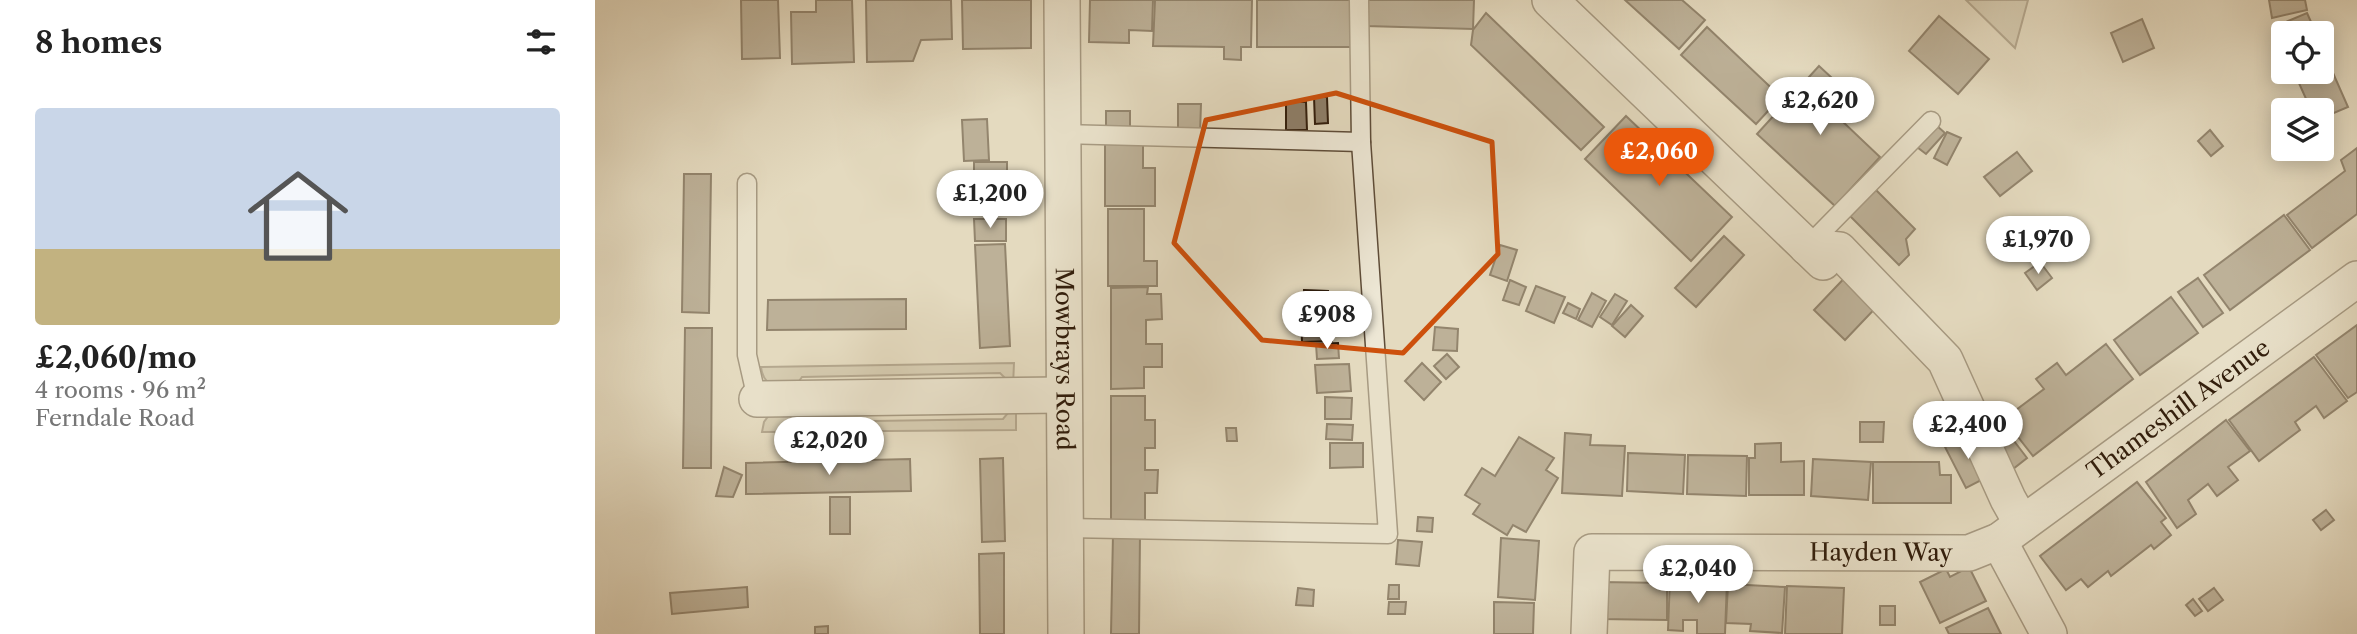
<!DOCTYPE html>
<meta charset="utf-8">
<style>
body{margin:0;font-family:"Libre Caslon Text",serif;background:#f6f6f6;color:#222;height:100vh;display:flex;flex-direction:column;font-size:26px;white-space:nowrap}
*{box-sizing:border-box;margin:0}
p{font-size:23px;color:#767676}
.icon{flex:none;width:38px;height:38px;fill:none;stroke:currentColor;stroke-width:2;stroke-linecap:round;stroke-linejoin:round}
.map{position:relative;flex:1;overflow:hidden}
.sheet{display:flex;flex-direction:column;background:#fff;width:595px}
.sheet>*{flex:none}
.tools{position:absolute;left:1676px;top:21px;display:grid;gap:14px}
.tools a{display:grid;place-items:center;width:63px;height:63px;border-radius:7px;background:#fff;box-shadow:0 4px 18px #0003;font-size:35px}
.price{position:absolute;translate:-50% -60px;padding:0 16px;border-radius:24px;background:#fff;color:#222;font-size:23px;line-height:46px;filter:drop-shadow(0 2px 4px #0008)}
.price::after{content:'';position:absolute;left:50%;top:42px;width:21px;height:16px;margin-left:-10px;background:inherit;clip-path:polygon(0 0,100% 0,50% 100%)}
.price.active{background:#ea580c;color:#fff}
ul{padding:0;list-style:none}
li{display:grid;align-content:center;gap:14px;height:371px;padding:0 35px}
li span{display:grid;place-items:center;height:217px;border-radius:7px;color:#555}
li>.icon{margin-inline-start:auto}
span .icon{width:126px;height:126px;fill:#fffc;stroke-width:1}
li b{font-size:30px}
h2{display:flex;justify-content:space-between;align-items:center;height:84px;padding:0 35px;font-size:30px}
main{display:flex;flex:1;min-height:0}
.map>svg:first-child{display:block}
</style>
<main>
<section class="sheet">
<h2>8 homes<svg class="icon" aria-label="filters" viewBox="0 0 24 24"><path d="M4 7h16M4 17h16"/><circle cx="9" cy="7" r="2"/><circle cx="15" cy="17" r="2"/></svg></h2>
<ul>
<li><span style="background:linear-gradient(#c9d6e8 65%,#c2b280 0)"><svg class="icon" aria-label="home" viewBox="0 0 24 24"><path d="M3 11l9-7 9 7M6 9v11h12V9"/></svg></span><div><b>£2,060/mo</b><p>4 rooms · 96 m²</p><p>Ferndale Road</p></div></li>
</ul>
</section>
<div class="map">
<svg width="1762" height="634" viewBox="0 0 1762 634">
<rect width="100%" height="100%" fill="#e4dabf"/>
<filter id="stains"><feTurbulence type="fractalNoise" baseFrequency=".00286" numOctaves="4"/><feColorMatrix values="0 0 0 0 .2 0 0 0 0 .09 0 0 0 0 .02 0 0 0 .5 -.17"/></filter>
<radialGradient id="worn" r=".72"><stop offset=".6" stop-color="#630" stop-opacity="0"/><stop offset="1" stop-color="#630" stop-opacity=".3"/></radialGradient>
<!-- green -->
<g fill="#c6baa0" stroke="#7c6c56" stroke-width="2">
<path d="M1371 0H1433L1420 48Z"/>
<path d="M419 363 418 386 405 373 207 377 197 391C180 388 168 385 166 367Z"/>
<path d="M417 408 421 409V430L167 432 169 422 177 411 192 410 213 422 408 419Z"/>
</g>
<!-- building -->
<g fill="#8e7f69" stroke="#311d0b" stroke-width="2">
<path d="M146 0H183L185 58 147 59Z"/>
<path d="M221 0H257L259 62 197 64 196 12H221Z"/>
<path d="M271 0H356L357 39 326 40 318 61 272 62Z"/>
<path d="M367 0H436V48L368 49Z"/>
<path d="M495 0H558L557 31 534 30V43L494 42Z"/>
<path d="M560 0H657L656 47H646V60L629 59V47L558 46Z"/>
<rect x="662" y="0" width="96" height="47"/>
<path d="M772 0H879L878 29 771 26Z"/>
<path d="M1030 0H1087L1110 20 1084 49Z"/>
<path d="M1674 0H1710L1712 10 1677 18Z"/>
<path d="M891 13 1009 127 986 150 876 45 878 30Z"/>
<path d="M1712 13 1721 33H1689V49L1679 27Z"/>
<path d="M1344 16 1394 59 1363 94 1314 51Z"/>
<path d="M1547 19 1559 48 1528 62 1516 33Z"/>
<path d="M1112 27 1186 97 1161 124 1086 55Z"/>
<path d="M1727 48 1753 107 1727 118V110H1716L1699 72H1727Z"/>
<path d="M1224 66 1264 103 1247 121 1285 157 1240 206 1162 134Z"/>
<path d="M719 97H732L733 123 720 124Z"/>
<path d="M691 102H711L712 130H691Z"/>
<path d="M583 104H606L605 133 583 132Z"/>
<rect x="511" y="111" width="24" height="19"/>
<path d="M1031 116 1137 217 1096 261 990 159Z"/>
<path d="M392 119 394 160 369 161 367 120Z"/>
<path d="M1341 125 1350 133 1331 154 1322 147Z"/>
<path d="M1615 130 1628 146 1616 156 1603 141Z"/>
<path d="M1352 132 1366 138 1352 165 1339 158Z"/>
<path d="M510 142H548V168H560V206H510Z"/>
<path d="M1762 148V214L1717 248 1692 215 1750 171 1746 160Z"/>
<path d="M1422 152 1437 171 1405 196 1389 177Z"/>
<rect x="379" y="162" width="33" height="51"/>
<path d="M89 174H116L114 313 87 312Z"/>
<path d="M1281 190 1320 229 1311 239 1314 255 1304 265 1255 216Z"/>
<path d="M513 209H549V261H562V286H513Z"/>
<path d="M1689 215 1715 250 1635 310 1609 275Z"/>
<path d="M379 219H411V241H380Z"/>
<path d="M1129 236 1149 255 1101 307 1080 288Z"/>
<path d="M410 244 415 346 385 348 380 245Z"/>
<path d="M905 245 922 250 912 281 895 275Z"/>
<path d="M1445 262 1457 278 1442 290 1430 273Z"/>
<path d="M1259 268 1290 298 1250 340 1219 310Z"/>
<path d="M1603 278 1628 313 1608 327 1583 292Z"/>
<path d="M915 280 931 287 924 305 908 300Z"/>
<path d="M941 286 970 297 959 323 931 311Z"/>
<path d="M553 287 552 294H566L567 319 551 320V344H567V367H549V388L516 389V288Z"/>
<path d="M709 290 733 291V308L708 307Z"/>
<path d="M997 293 1011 301 997 327 983 320Z"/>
<path d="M1020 294 1032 301 1017 325 1005 317Z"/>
<path d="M1576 297 1603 333 1545 375 1519 340Z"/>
<path d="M311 299V329L172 330 173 300Z"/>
<path d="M973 303 985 309 981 319 968 313Z"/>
<path d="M1036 305 1048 316 1030 337 1017 326Z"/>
<path d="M737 317V341L707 342 706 318Z"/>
<path d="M1762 325V392L1753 398 1721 355Z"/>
<path d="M840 327 863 329 862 351 838 350Z"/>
<path d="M90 328H117L116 468H88Z"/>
<path d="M743 343 744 358 722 359 721 344Z"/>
<path d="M1511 344 1538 379 1438 456 1409 419 1449 389 1441 379 1462 363 1471 375Z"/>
<path d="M852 354 864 367 851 379 839 366Z"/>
<path d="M1719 357 1752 401 1729 418 1721 406 1700 422 1705 430 1664 461 1634 420Z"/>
<path d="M827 363 846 382 829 400 810 381Z"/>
<path d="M754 364 756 391 722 393 720 365Z"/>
<path d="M516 396H550V420H560V448H550V470H563L562 493H550V520H516Z"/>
<path d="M730 397 757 398 756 419H730Z"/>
<path d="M1400 416 1432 458 1418 469 1385 428Z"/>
<path d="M1631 420 1655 451 1633 467 1643 480 1622 496 1613 484 1593 500 1601 514 1582 528 1551 482Z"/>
<path d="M1265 422H1289L1288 442H1265Z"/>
<path d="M732 424 758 425 757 440 731 439Z"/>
<path d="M631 428H641L642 441H632Z"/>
<path d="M970 433 996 435 995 445 1030 446 1027 496 967 493Z"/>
<path d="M1375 434 1396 475 1371 488 1350 447Z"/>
<path d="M924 437 959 458 951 470 963 478 931 532 918 525 912 535 878 514 885 504 870 495 887 468 900 476Z"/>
<path d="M735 443H768V467L735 468Z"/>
<path d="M1186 443V462L1209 461V495H1154V458H1160V444Z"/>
<path d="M1033 453 1090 455 1088 494 1032 491Z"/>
<path d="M1093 455 1152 456 1151 496 1092 494Z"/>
<path d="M408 458 410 541 387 542 385 459Z"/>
<path d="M315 459 316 491 151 494V463Z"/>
<path d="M1218 459 1276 462 1273 500 1216 496Z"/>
<path d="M1278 462H1344L1345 475H1356V503H1278Z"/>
<path d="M129 467 147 475 138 497 121 496Z"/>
<path d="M1542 482 1571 518 1566 522 1576 535 1559 549 1556 545 1516 576 1513 571 1493 587 1486 579 1471 590 1445 556Z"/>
<rect x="235" y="497" width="20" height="37"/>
<path d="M1731 510 1739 520 1726 530 1718 520Z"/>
<path d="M823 517 838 518 837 532 822 531Z"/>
<path d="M518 534H545L544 634H516Z"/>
<path d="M906 538 944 541 940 600 903 597Z"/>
<path d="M803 540 827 542 824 566 801 564Z"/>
<path d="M409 553V634H385L384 554Z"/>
<path d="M1374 567 1391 601 1345 623 1325 582 1351 569 1355 577Z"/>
<path d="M1075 578 1132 581 1130 634H1102V620H1088V631L1073 630Z"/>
<path d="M1005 582 1072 583V620L1005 619Z"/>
<path d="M1133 584 1190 587 1187 633 1155 631 1156 624 1131 623Z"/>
<path d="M794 585H804V599H793Z"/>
<path d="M1192 586 1249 588 1247 634H1190Z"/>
<path d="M152 587 153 607 77 614 75 593Z"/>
<path d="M703 588 719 590 718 606 701 605Z"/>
<path d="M1619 588 1628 600 1613 611 1604 599Z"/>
<path d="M1598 599 1607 611 1600 616 1591 605Z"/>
<path d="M794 602H811L810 614H793Z"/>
<path d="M899 602 939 603 938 634H899Z"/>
<rect x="1285" y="606" width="15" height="19"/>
<path d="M1393 608 1406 634H1354L1351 628Z"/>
<path d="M233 626V634H220V627Z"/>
</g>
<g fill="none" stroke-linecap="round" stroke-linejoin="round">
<!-- lane casing -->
<g stroke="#5e4c38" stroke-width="21">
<g id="lane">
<path d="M467 134 766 142"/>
<path d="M152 183V355L162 399"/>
<path d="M1212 247 1336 121"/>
<path d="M471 528 793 534 766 142 764 0"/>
</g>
</g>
<!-- street casing -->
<g stroke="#5e4c38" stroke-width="38">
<g id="street">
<path id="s1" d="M467 0 471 634"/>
<path d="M955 0 1228 262"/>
<path d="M1212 247 1244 250 1350 360 1413 499 1427 524"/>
<path d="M162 399 468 395"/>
<path d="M1404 541 1454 634"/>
<path id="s2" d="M994 634 997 552 1374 553 1404 541 1762 279"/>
</g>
</g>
<!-- lane -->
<use href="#lane" stroke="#ede7d5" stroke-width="18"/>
<!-- street -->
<use href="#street" stroke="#ede7d5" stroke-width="35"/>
</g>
<!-- marked area -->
<path d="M0 0H1762V634H0ZM741 93 897 142 903 254 808 353 667 340 579 243 611 120Z" fill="#e4dabf" fill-opacity=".55" fill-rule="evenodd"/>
<path fill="none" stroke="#cd500c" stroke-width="5" stroke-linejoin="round" d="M741 93 897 142 903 254 808 353 667 340 579 243 611 120Z"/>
<g text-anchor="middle" stroke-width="7" stroke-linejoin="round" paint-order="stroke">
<!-- street labels -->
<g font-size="24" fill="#311d0b" stroke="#ede7d5">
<text dy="8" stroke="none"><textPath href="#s1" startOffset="359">Mowbrays Road</textPath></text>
<text dy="8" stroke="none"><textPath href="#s2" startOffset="714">Thameshill Avenue</textPath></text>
<text dy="8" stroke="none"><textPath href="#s2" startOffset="371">Hayden Way</textPath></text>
</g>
</g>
<rect width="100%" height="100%" filter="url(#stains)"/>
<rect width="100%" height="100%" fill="url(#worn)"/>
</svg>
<div class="tools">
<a><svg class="icon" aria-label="locate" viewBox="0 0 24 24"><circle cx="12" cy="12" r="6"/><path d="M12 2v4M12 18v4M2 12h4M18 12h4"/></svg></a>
<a><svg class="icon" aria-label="layers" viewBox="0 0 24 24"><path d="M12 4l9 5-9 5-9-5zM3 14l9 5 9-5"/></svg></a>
</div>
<b class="price" style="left:1225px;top:137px">£2,620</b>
<b class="price active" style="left:1064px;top:188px">£2,060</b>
<b class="price" style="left:395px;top:230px">£1,200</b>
<b class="price" style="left:1443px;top:276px">£1,970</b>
<b class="price" style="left:732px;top:351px">£908</b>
<b class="price" style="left:1373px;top:461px">£2,400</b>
<b class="price" style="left:234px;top:477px">£2,020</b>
<b class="price" style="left:1103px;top:605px">£2,040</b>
</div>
</main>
